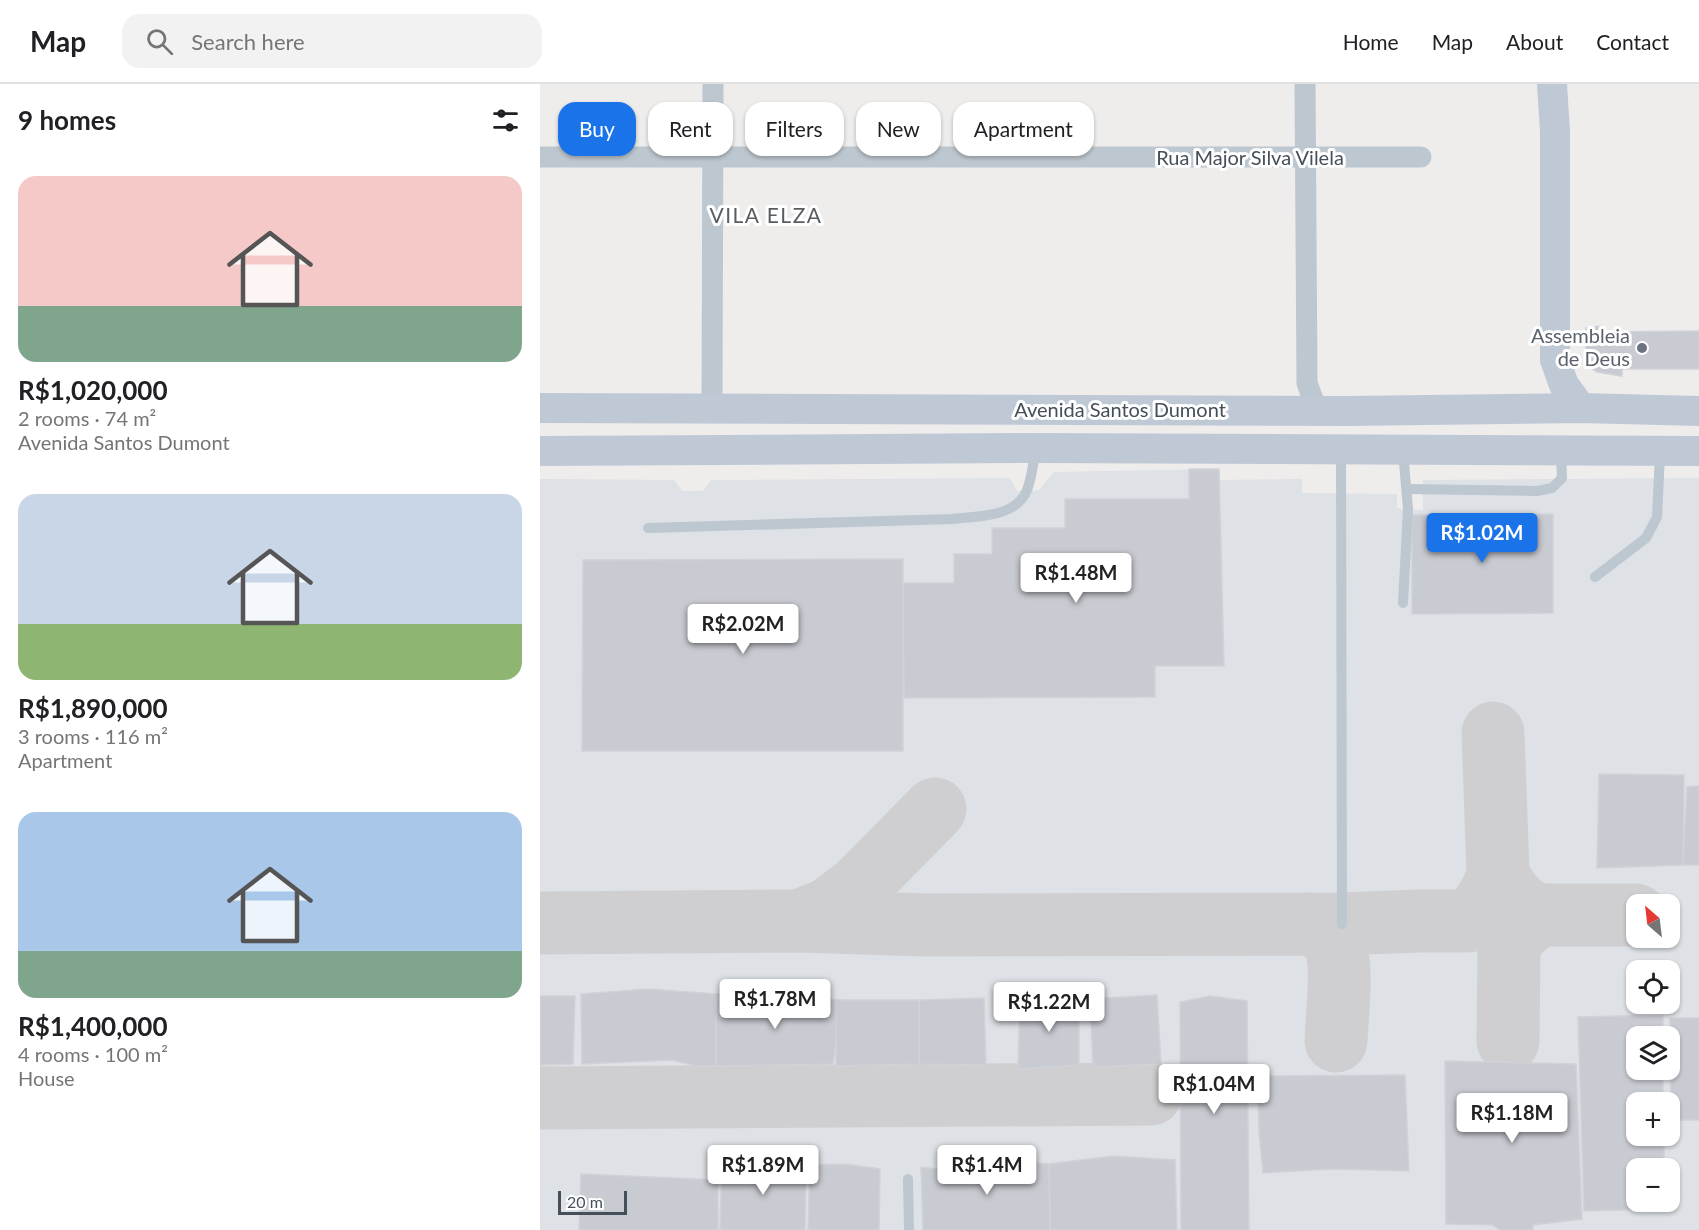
<!DOCTYPE html>
<meta charset="utf-8">
<style>
body{margin:0;font-family:Lato,sans-serif;background:#f2f2f2;color:#202124;height:100vh;display:flex;flex-direction:column;font-size:22px;white-space:nowrap}
*{box-sizing:border-box;margin:0}
p{font-size:20px;color:#757577}
.icon{flex:none;width:33px;height:33px;fill:none;stroke:currentColor;stroke-width:2;stroke-linecap:round;stroke-linejoin:round}
.map{position:relative;flex:1;overflow:hidden}
.details{display:flex;flex-direction:column;background:#fff;width:540px}
.details>*{flex:none}
.guide{position:absolute;left:18px;top:18px;width:570px;height:54px;display:flex;gap:12px}
.needle{width:39px;rotate:332deg}
.tools{position:absolute;left:1086px;top:810px;display:grid;gap:12px}
.tools a{display:grid;place-items:center;width:54px;height:54px;border-radius:12px;background:#fff;box-shadow:0 2px 4px #0004;font-size:30px}
.scale{position:absolute;left:18px;bottom:15px;width:69px;box-sizing:border-box;padding-left:6px;border:3px solid #454f5a;border-top:0;font-size:16px;line-height:21px;white-space:nowrap;color:#454f5a;-webkit-text-stroke:4px #fff;paint-order:stroke}
.price{position:absolute;translate:-50% -51px;padding:0 14px;border-radius:6px;background:#fff;color:#222;font-size:20px;line-height:39px;filter:drop-shadow(0 2px 3px #0008)}
.price::after{content:'';position:absolute;left:50%;top:36px;width:18px;height:14px;margin-left:-9px;background:inherit;clip-path:polygon(0 0,100% 0,50% 100%)}
.price.current{background:#1a73e8;color:#fff}
ul{padding:0;list-style:none}
li{display:grid;align-content:center;gap:12px;height:318px;padding:0 18px}
li span{display:grid;place-items:center;height:186px;border-radius:18px;color:#555}
li>.icon{margin-inline-start:auto}
span .icon{width:108px;height:108px;fill:#fffc;stroke-width:1}
li b{font-size:26px}
h2{display:flex;justify-content:space-between;align-items:center;height:72px;padding:0 18px;font-size:26px}
.tag{padding:0 21px;border-radius:18px;background:#fff;box-shadow:0 2px 4px #0004;font-size:21px;line-height:54px}
.tag.current{background:#1a73e8;color:#fff}
header{display:flex;align-items:center;gap:36px;box-sizing:border-box;height:84px;padding:0 30px;background:#fff;border-bottom:2px solid #e0e0e0}
header strong{font-size:28px}
nav{display:flex;gap:33px;margin-inline-start:auto;font-size:21px}
.search{width:420px;height:54px;background:#f2f2f2;display:flex;align-items:center;gap:15px;box-sizing:border-box;padding:0 21px;border-radius:18px;color:#757577;font-size:22px}
main{display:flex;flex:1;min-height:0}
.map>svg:first-child{display:block}
</style>
<header>
<strong>Map</strong>
<div class="search"><svg class="icon" aria-label="search" viewBox="0 0 24 24"><circle cx="10" cy="10" r="6"/><path d="M15 15l6 6"/></svg>Search here</div>
<nav><a>Home</a><a>Map</a><a>About</a><a>Contact</a></nav>
</header>
<main>
<section class="details">
<h2>9 homes<svg class="icon" aria-label="filters" viewBox="0 0 24 24"><path d="M4 7h16M4 17h16"/><circle cx="9" cy="7" r="2"/><circle cx="15" cy="17" r="2"/></svg></h2>
<ul>
<li><span style="background:linear-gradient(#f6c9c9 70%,#7fa58c 0)"><svg class="icon" aria-label="home" viewBox="0 0 24 24"><path d="M3 11l9-7 9 7M6 9v11h12V9"/></svg></span><div><b>R$1,020,000</b><p>2 rooms · 74 m²</p><p>Avenida Santos Dumont</p></div></li>
<li><span style="background:linear-gradient(#c9d6e8 70%,#8fb573 0)"><svg class="icon" aria-label="home" viewBox="0 0 24 24"><path d="M3 11l9-7 9 7M6 9v11h12V9"/></svg></span><div><b>R$1,890,000</b><p>3 rooms · 116 m²</p><p>Apartment</p></div></li>
<li><span style="background:linear-gradient(#a9c7e8 75%,#7fa58c 0)"><svg class="icon" aria-label="home" viewBox="0 0 24 24"><path d="M3 11l9-7 9 7M6 9v11h12V9"/></svg></span><div><b>R$1,400,000</b><p>4 rooms · 100 m²</p><p>House</p></div></li>
</ul>
</section>
<div class="map">
<svg width="1159" height="1146" viewBox="0 0 1159 1146">
<rect width="100%" height="100%" fill="#efecec"/>
<!-- airport -->
<path fill="#dee1e5" fill-rule="evenodd" d="M679 385 680 396 762 395V409L857 410V424L883 426V396L1159 394V1146H0V395L134 396 142 407H163L171 396 470 394 477 407H487L499 406 514 388ZM1096 820H1130V854H1096ZM1096 886H1130V920H1096ZM1096 952H1130V986H1096ZM1096 1018H1130V1052H1096ZM1096 1084H1130V1118H1096Z"/>
<g fill="none" stroke-linecap="round" stroke-linejoin="round">
<!-- taxiway -->
<g stroke="#cfcfd2" stroke-width="63">
<path d="M953 649 958 790"/>
<path d="M997 831H1096"/>
<path d="M259 837 289 825 319 802 395 725"/>
<path d="M0 839 259 837 387 841 802 840 880 837H928C944 823 952 810 958 790 968 810 977 821 997 831L977 849 969 863 968 957"/>
<path d="M770 840C779 844 788 849 793 857 804 876 797 934 796 957"/>
<path d="M0 1014 611 1010"/>
</g>
</g>
<!-- building -->
<g fill="#c9cbd2" stroke="#d0d2d8" stroke-width="1.5">
<path d="M1060 242 1061 248 1159 247V285H1082V292L1057 288 1046 280V244Z"/>
<path d="M649 385H679L684 582H615V613L364 614 363 499H414V470H452V444H525V415H649Z"/>
<path d="M1013 430V529L872 530V431Z"/>
<path d="M363 475V667H42L43 476Z"/>
<path d="M1059 690 1144 691 1143 781 1057 784Z"/>
<path d="M1159 702V781H1143L1147 703Z"/>
<path d="M108 905 176 910V982H156L132 976 42 980 41 910Z"/>
<path d="M176 910H235L301 916 293 980 176 982Z"/>
<path d="M617 911 621 980 553 983 550 915Z"/>
<path d="M0 912H35L33 980 0 981Z"/>
<path d="M670 912 707 917 709 1146H641L640 918Z"/>
<path d="M444 914 446 981 379 980V916Z"/>
<path d="M539 914V981L478 985 480 915Z"/>
<path d="M296 916H379V980L296 982Z"/>
<path d="M1123 931V952H1096V986H1123V1018H1096V1052H1124V1084H1096V1118H1124V1125L1044 1127 1038 933Z"/>
<path d="M1130 934H1159V1036H1131Z"/>
<path d="M905 977 1036 980 1042 1135 993 1141V1146H960L952 1141 906 1140Z"/>
<path d="M865 991 869 1087 794 1085 723 1089 719 1048 718 992Z"/>
<path d="M573 1072 635 1076 637 1146H510L509 1080Z"/>
<path d="M182 1076 266 1079 265 1146H180Z"/>
<path d="M448 1076 509 1080 510 1146H383L381 1083 404 1086 406 1079Z"/>
<path d="M305 1080 340 1085 339 1146H268L270 1081Z"/>
<path d="M41 1090 178 1096V1146H39Z"/>
</g>
<g fill="none" stroke-linecap="round" stroke-linejoin="round">
<!-- lane -->
<g stroke="#bdc7cf" stroke-width="10">
<path d="M801 367 802 840"/>
<path d="M863 367 868 425 863 519"/>
<path d="M867 405 997 407 1012 404 1022 394 1021 368"/>
<path d="M108 444 412 435C437 432 476 434 487 406 492 394 493 378 496 365"/>
<path d="M1055 493 1106 454 1117 433 1120 370"/>
<path d="M368 1095 369 1146"/>
</g>
<!-- street -->
<g stroke="#bdc7cf" stroke-width="21">
<path d="M765 0 767 299 777 326"/>
<path d="M0 73H881"/>
<path d="M172 326 173 0"/>
</g>
<!-- secondary -->
<g stroke="#bfc9d6" stroke-width="30">
<path d="M1012 0 1015 48V276L1024 301 1041 324"/>
<path d="M0 324 808 327 1041 324 1159 327"/>
<path d="M0 367 496 364 1159 367"/>
</g>
</g>
<!-- markers -->
<circle fill="#6b7280" stroke="#fff" stroke-width="2" cx="1102" cy="264" r="6"/>
<g text-anchor="middle" stroke-width="6" stroke-linejoin="round" paint-order="stroke">
<!-- street labels -->
<g font-size="20" fill="#454f5a" stroke="#fff">
<text x="710" y="81">Rua Major Silva Vilela</text>
<text x="580" y="333">Avenida Santos Dumont</text>
</g>
<!-- worship labels -->
<g font-size="20" fill="#5b616d" stroke="#fff" text-anchor="end">
<text x="1090" y="259">Assembleia<tspan x="1090" dy="23">de Deus</tspan></text>
</g>
<!-- neighbourhood labels -->
<g font-size="21" letter-spacing="1.5" fill="#595d62" stroke="#fff">
<text x="226" y="139">VILA ELZA</text>
</g>
</g>
</svg>
<div class="tools">
<a><svg class="needle" viewBox="-14 -14 28 28"><path d="M0-13l5 13h-10z" fill="#e53935"/><path d="M0 13l5-13h-10z" fill="#757577"/></svg></a>
<a><svg class="icon" aria-label="locate" viewBox="0 0 24 24"><circle cx="12" cy="12" r="6"/><path d="M12 2v4M12 18v4M2 12h4M18 12h4"/></svg></a>
<a><svg class="icon" aria-label="layers" viewBox="0 0 24 24"><path d="M12 4l9 5-9 5-9-5zM3 14l9 5 9-5"/></svg></a>
<a>+</a>
<a>−</a>
</div>
<div class="scale">20 m</div>
<b class="price current" style="left:942px;top:480px">R$1.02M</b>
<b class="price" style="left:536px;top:520px">R$1.48M</b>
<b class="price" style="left:203px;top:571px">R$2.02M</b>
<b class="price" style="left:235px;top:946px">R$1.78M</b>
<b class="price" style="left:509px;top:949px">R$1.22M</b>
<b class="price" style="left:674px;top:1031px">R$1.04M</b>
<b class="price" style="left:972px;top:1060px">R$1.18M</b>
<b class="price" style="left:223px;top:1112px">R$1.89M</b>
<b class="price" style="left:447px;top:1112px">R$1.4M</b>
<div class="guide">
<a class="tag current">Buy</a>
<a class="tag">Rent</a>
<a class="tag">Filters</a>
<a class="tag">New</a>
<a class="tag">Apartment</a>
</div>
</div>
</main>
